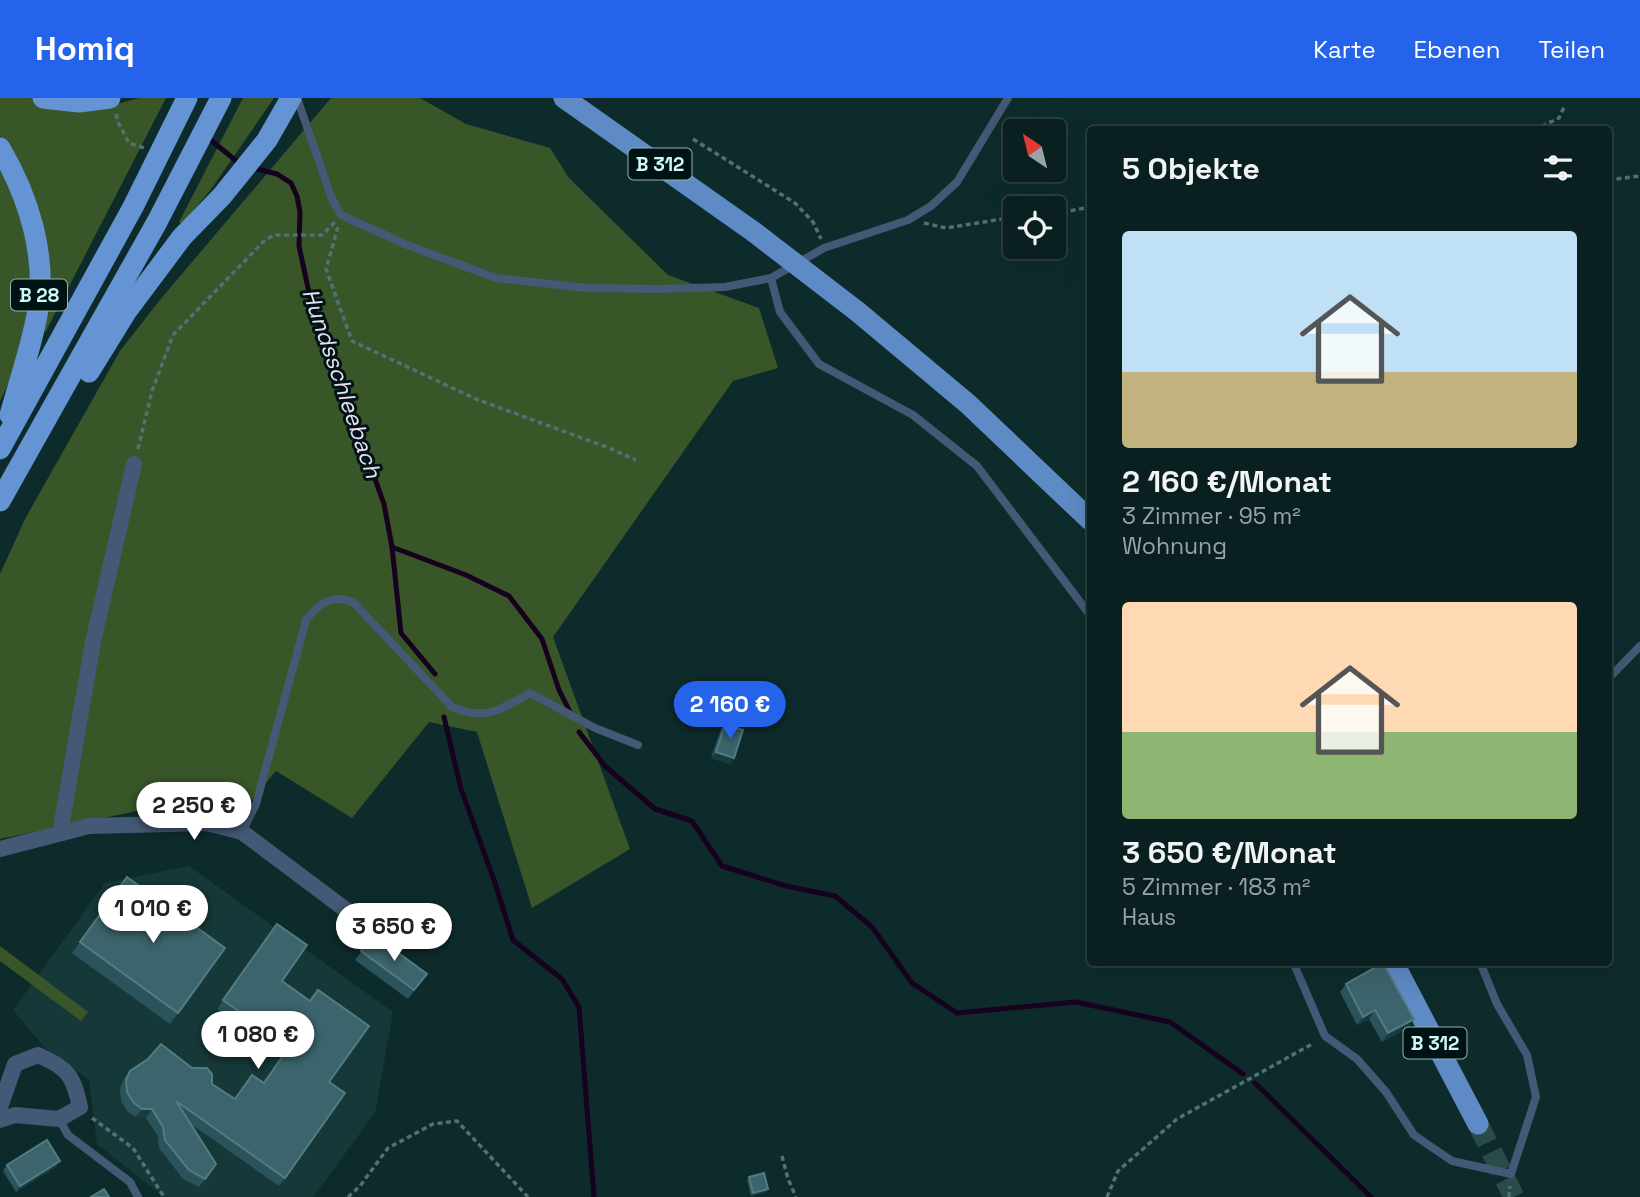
<!DOCTYPE html>
<html lang="de">
<meta charset="utf-8">
<style>
body{margin:0;font-family:"Space Grotesk",sans-serif;background:#132829;color:#f1f3f6;height:100vh;display:flex;flex-direction:column;font-size:26px;white-space:nowrap}
*{box-sizing:border-box;margin:0}
p{font-size:23px;color:#99a3a5}
.icon{flex:none;width:38px;height:38px;fill:none;stroke:currentColor;stroke-width:2;stroke-linecap:round;stroke-linejoin:round}
.map{position:relative;flex:1;overflow:hidden}
.side{position:absolute;left:1087px;top:28px;width:525px;height:840px;display:flex;flex-direction:column;background:#0a2020;border-radius:7px;box-shadow:0 7px 28px #0002,0 0 0 2px #2a3e3e}
.side>*{flex:none}
.needle{width:46px;rotate:325deg}
.controls{position:absolute;left:1003px;top:21px;display:grid;gap:14px}
.controls a{display:grid;place-items:center;width:63px;height:63px;border-radius:7px;background:#0a2020;box-shadow:0 7px 28px #0002,0 0 0 2px #2a3e3e;font-size:35px}
.price{position:absolute;translate:-50% -60px;padding:0 16px;border-radius:24px;background:#fff;color:#222;font-size:23px;line-height:46px;filter:drop-shadow(0 2px 4px #0008)}
.price::after{content:'';position:absolute;left:50%;top:42px;width:21px;height:16px;margin-left:-10px;background:inherit;clip-path:polygon(0 0,100% 0,50% 100%)}
.price.current{background:#2563eb;color:#fff}
ul{padding:0;list-style:none}
li{display:grid;align-content:center;gap:14px;height:371px;padding:0 35px}
li span{display:grid;place-items:center;height:217px;border-radius:7px;color:#555}
li>.icon{margin-inline-start:auto}
span .icon{width:126px;height:126px;fill:#fffc;stroke-width:1}
li b{font-size:30px}
h2{display:flex;justify-content:space-between;align-items:center;height:84px;padding:0 35px;font-size:30px}
header{display:flex;align-items:center;gap:42px;box-sizing:border-box;height:98px;padding:0 35px;background:#2563eb;color:#fff}
header strong{font-size:33px}
nav{display:flex;gap:38px;margin-inline-start:auto;font-size:24px}
.map>svg:first-child{display:block}
</style>
<header>
<strong>Homiq</strong>
<nav><a>Karte</a><a>Ebenen</a><a>Teilen</a></nav>
</header>
<div class="map">
<svg width="1640" height="1099" viewBox="0 0 1640 1099">
<rect width="100%" height="100%" fill="#0e2b2b"/>
<!-- built -->
<path fill="#173839" d="M189 768 393 914 375 1015 313 1099H164L97 1046 89 982 45 950 13 912 105 785Z"/>
<!-- green -->
<g fill="#385628">
<path d="M0 0H30L55 8 103 10 139 0H166L46 233 43 235 20 73 0 38Z"/>
<path d="M243 0H274L212 90 182 126 179 124Z"/>
<path d="M331 0H420L466 26 550 50 569 80 668 177 759 210 778 270 733 283 553 539 630 751 532 810 477 634 429 624 352 720 276 673 238 718 167 707 0 741V476L26 419 120 253 159 203Z"/>
<path d="M0 66 12 85 28 147 30 189 21 260 0 303Z"/>
<path d="M0 848 88 914 81 923 0 863Z"/>
</g>
<g fill="none" stroke-linecap="round" stroke-linejoin="round">
<!-- stream -->
<g stroke="#16011f" stroke-width="5">
<path d="M207 39 240 66"/>
<path d="M253 70 277 76 291 85 297 98 300 114 299 148 311 204 384 406 392 449 401 535 435 576"/>
<path d="M392 449 466 477 509 498 542 541 559 592 571 616"/>
<path d="M444 619 461 691 494 782 513 842 562 881 579 909 594 1099"/>
<path d="M579 634 605 668 655 711 692 723 722 768 786 788 835 798 872 829 912 885 957 915 1076 904 1170 924 1243 976"/>
<path d="M1255 985 1371 1099"/>
</g>
<!-- primary-tunnel -->
<path stroke="#2b4a4a" stroke-width="21" stroke-dasharray="21 10" stroke-linecap="butt" d="M1478 1026 1514 1099"/>
<!-- path -->
<g stroke="#517272" stroke-width="3.5" stroke-dasharray="5 3.5" stroke-linecap="butt">
<path d="M116 16 118 24 129 45 144 50"/>
<path d="M1534 32 1559 20 1565 7"/>
<path d="M693 41 795 105 813 124 821 141"/>
<path d="M1608 82 1640 78"/>
<path d="M1054 116 1090 109"/>
<path d="M924 125 946 130 1015 119"/>
<path d="M338 129 326 171 352 243 476 301 609 350 636 362"/>
<path d="M138 351 152 293 173 237 266 141 276 137H322L335 124"/>
<path d="M92 1020 133 1050 164 1099"/>
<path d="M782 1058 788 1081 796 1099"/>
<path d="M348 1099 360 1088 388 1050 433 1026 457 1023 528 1099"/>
<path d="M1107 1099 1118 1073 1177 1021 1314 945"/>
<path d="M1509 1099 1510 1088"/>
</g>
<!-- service -->
<g stroke="#445975" stroke-width="8">
<path d="M297 0 332 101 341 117 407 147 496 180 587 190 657 191 725 189 771 180 824 150 908 122 931 108 957 84 1008 0"/>
<path d="M771 180 780 214 819 266 913 317 977 368 1090 517"/>
<path d="M1608 581 1640 548"/>
<path d="M242 734 256 706 306 522C319 505 333 495 354 505L452 609C486 623 499 612 530 595L595 630 638 647"/>
<path d="M1293 864 1325 938 1357 961 1386 994 1414 1037 1452 1063 1511 1076 1536 999 1527 957 1497 906 1480 864"/>
<path d="M59 1021 68 1037 130 1084 138 1099"/>
</g>
<!-- minor -->
<g stroke="#445975" stroke-width="16">
<path d="M60 735 93 544 134 366"/>
<path d="M0 751 89 728 207 725 242 734 366 827"/>
<path d="M0 1009 15 966 38 957C68 970 73 977 80 1009L59 1021 15 1017 0 1022"/>
</g>
<!-- primary -->
<g stroke="#5e8ac5" stroke-width="21">
<path d="M564 0 754 134"/>
<path d="M858 214 968 306 1090 422"/>
<path d="M1393 864 1478 1026"/>
</g>
<!-- trunk -->
<g stroke="#6494d4" stroke-width="21">
<path d="M43 0 79 4 110 0"/>
<path d="M0 50C29 99 48 160 37 217 31 250 19 284 10 317"/>
<path d="M89 274 126 214 182 139 222 98 267 42 291 0"/>
<path d="M0 351 133 109 187 0"/>
<path d="M0 403 157 124 221 0"/>
</g>
<!-- primary-bridge -->
<path stroke="#5e8ac5" stroke-width="21" d="M754 134 858 214"/>
</g>
<!-- wall -->
<g fill="#2a535b">
<path d="M725 626 734 660 730 666 711 660 721 631Z"/>
<path d="M127 779 225 850 170 926 72 855Z"/>
<path d="M277 826 282 883 329 984 345 995 279 1088 191 1026 216 1066 199 1089 183 1081 159 1050 158 1038 146 1020 136 1019 127 1013 121 1003 120 990 124 981 130 973 212 986 235 1001 264 985 283 958 217 911Z"/>
<path d="M374 837 427 876 408 901 355 862Z"/>
<path d="M1346 886 1408 930 1382 944 1369 921 1357 927 1340 894Z"/>
<path d="M7 1067 56 1069 16 1094 3 1073Z"/>
<path d="M749 1079 768 1091 766 1094 751 1098 747 1082Z"/>
</g>
<!-- shaded-wall -->
<g fill="#183b41">
<path d="M716 654 734 660 730 666 711 660Z"/>
<path d="M1375 912 1369 921 1357 927 1363 919Z"/>
<path d="M1414 921 1408 930 1382 944 1388 935Z"/>
<path d="M142 1011H152L146 1020 136 1019Z"/>
<path d="M60 1063 56 1069 16 1094 20 1088Z"/>
<path d="M768 1091 766 1094 751 1098 753 1095Z"/>
</g>
<!-- building -->
<g fill="#3c646c" stroke="#537c82" stroke-width="2">
<path d="M725 626 743 632 734 660 716 654Z"/>
<path d="M127 779 225 850 178 915 80 844Z"/>
<path d="M277 826 307 847 282 883 310 903 318 892 369 928 329 984 345 995 285 1080 176 1003 216 1066 205 1081 189 1072 165 1042 163 1029 152 1011H142L133 1004 127 994 126 982 130 973 148 961 161 946 192 970H207L212 976V986L235 1001 252 977 264 985 289 949 223 902Z"/>
<path d="M374 837 427 876 414 892 361 853Z"/>
<path d="M1383 865 1414 921 1388 935 1375 912 1363 919 1346 886Z"/>
<path d="M47 1042 60 1063 20 1088 7 1067Z"/>
<path d="M764 1075 768 1091 753 1095 749 1079Z"/>
<path d="M104 1091 109 1099H91Z"/>
</g>
<g text-anchor="middle" stroke-width="6" stroke-linejoin="round" paint-order="stroke">
<!-- shield labels -->
<g fill="#001314" stroke="#91b4b4" stroke-width="2">
<rect x="628.5" y="50.5" width="63" height="31" rx="5"/>
<rect x="11" y="181.5" width="56" height="31" rx="5"/>
<rect x="1403.5" y="929.5" width="63" height="31" rx="5"/>
</g>
<g font-size="19" font-weight="bold" fill="#cff9f9">
<text x="660" y="73">B 312</text>
<text x="39" y="204">B 28</text>
<text x="1435" y="952">B 312</text>
</g>
<!-- water labels -->
<g font-size="23" font-style="italic" fill="#ecdef2" stroke="#001314">
<text transform="translate(342 285) rotate(71)" y="8">Hundsschleebach</text>
</g>
</g>
</svg>
<div class="controls">
<a><svg class="needle" viewBox="-14 -14 28 28"><path d="M0-13l5 13h-10z" fill="#e53935"/><path d="M0 13l5-13h-10z" fill="#99a3a5"/></svg></a>
<a><svg class="icon" aria-label="locate" viewBox="0 0 24 24"><circle cx="12" cy="12" r="6"/><path d="M12 2v4M12 18v4M2 12h4M18 12h4"/></svg></a>
</div>
<b class="price current" style="left:730px;top:643px">2 160 €</b>
<b class="price" style="left:194px;top:744px">2 250 €</b>
<b class="price" style="left:153px;top:847px">1 010 €</b>
<b class="price" style="left:394px;top:865px">3 650 €</b>
<b class="price" style="left:258px;top:973px">1 080 €</b>
<section class="side">
<h2>5 Objekte<svg class="icon" aria-label="filters" viewBox="0 0 24 24"><path d="M4 7h16M4 17h16"/><circle cx="9" cy="7" r="2"/><circle cx="15" cy="17" r="2"/></svg></h2>
<ul>
<li><span style="background:linear-gradient(#bfe0f5 65%,#c2b280 0)"><svg class="icon" aria-label="home" viewBox="0 0 24 24"><path d="M3 11l9-7 9 7M6 9v11h12V9"/></svg></span><div><b>2 160 €/Monat</b><p>3 Zimmer · 95 m²</p><p>Wohnung</p></div></li>
<li><span style="background:linear-gradient(#ffd9b3 60%,#8fb573 0)"><svg class="icon" aria-label="home" viewBox="0 0 24 24"><path d="M3 11l9-7 9 7M6 9v11h12V9"/></svg></span><div><b>3 650 €/Monat</b><p>5 Zimmer · 183 m²</p><p>Haus</p></div></li>
</ul>
</section>
</div>
